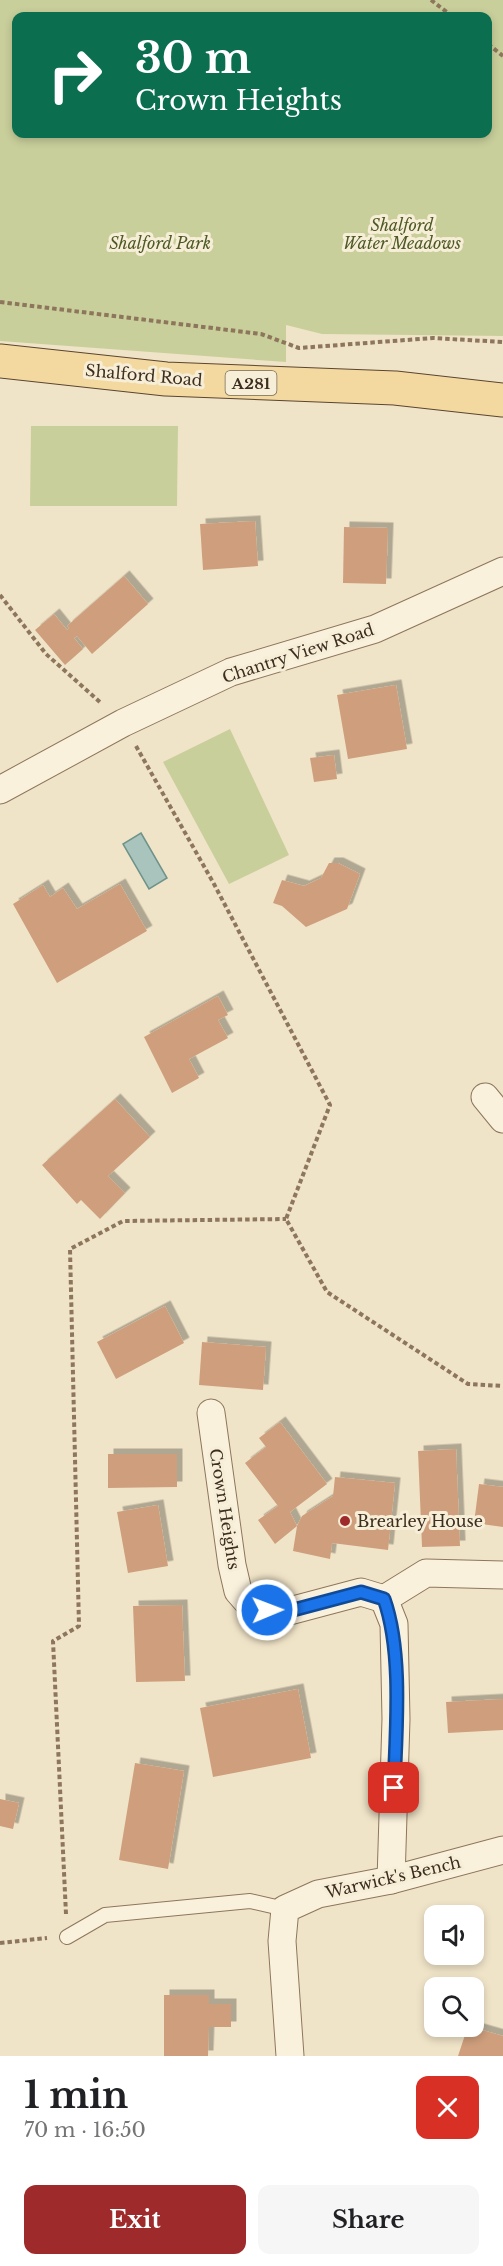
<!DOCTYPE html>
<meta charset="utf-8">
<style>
body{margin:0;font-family:"Libre Baskerville",serif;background:#f6f6f6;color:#202124;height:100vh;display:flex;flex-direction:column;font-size:22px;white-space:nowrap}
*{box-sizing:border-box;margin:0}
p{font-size:20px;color:#757577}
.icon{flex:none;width:33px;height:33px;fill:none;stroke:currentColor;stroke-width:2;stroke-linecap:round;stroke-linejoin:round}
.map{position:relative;height:2056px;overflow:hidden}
.details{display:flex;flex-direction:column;background:#fff;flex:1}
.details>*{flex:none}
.top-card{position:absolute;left:12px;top:12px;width:480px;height:126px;border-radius:12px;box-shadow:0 3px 9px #0003;background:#0b6e4f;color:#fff;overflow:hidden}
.fabs{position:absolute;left:424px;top:1905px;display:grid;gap:12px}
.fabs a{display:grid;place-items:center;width:60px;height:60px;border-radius:12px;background:#fff;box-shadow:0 3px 9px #0003;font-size:30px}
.pin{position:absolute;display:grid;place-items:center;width:51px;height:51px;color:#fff;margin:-26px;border-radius:12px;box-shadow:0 3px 9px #0006}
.me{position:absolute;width:66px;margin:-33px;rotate:89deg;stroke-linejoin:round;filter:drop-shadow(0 0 4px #0008)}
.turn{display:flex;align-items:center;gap:21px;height:126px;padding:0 24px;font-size:27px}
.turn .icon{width:78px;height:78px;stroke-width:2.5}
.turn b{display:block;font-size:42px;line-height:51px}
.round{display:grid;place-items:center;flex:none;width:63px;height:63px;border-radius:12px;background:#f6f6f6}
.overview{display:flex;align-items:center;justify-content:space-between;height:102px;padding:0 24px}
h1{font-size:36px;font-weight:700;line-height:45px}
.button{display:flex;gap:12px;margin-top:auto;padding:12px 24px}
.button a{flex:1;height:69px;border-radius:12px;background:#9e2a2b;color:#fff;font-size:24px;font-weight:700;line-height:69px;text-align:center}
.button a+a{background:#f6f6f6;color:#202124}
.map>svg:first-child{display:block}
.green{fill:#c9cf9b;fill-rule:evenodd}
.water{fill:#a9c4bc;stroke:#6f938a;stroke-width:1.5}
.building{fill:#cf9f7d;filter:url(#shadow)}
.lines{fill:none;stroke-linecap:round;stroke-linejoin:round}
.service-casing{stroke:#8d765c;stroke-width:16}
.minor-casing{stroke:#8d765c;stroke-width:29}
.primary-casing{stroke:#5b4430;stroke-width:35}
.path{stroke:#8d765c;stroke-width:4;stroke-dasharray:4.5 3;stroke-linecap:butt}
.service{stroke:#faf1dc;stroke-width:14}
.minor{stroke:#faf1dc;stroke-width:27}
.primary{stroke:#f3d9a0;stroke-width:33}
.route-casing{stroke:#114b97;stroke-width:15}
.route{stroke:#1a73e8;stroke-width:10}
.poi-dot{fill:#9e2a2b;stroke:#f7eed8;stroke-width:2}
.labels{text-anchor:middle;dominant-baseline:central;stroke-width:6;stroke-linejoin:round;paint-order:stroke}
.shield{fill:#f7eed8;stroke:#756857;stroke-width:1.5}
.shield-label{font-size:15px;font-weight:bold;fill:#3d2e20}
.park-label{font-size:16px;font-style:italic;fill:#4d5a26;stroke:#f7eed8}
.street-label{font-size:16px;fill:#3d2e20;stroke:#f7eed8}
.poi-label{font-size:16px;fill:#3d2e20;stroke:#f7eed8;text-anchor:start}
</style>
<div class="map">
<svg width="503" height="2056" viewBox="0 0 503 2056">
<defs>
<filter id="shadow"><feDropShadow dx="5.5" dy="-5.5" stdDeviation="0" flood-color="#0004"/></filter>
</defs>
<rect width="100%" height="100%" fill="#f0e4c8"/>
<!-- green -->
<g class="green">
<path d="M 0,0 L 503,0 L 503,336 L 322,334 L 286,325 L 286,362 L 0,341 ZM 16,16 L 488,16 L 488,134 L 16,134 Z"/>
<path d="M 31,426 L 178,426 L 177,506 L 30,506 Z"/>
<path d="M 230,729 L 289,855 L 229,884 L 163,762 Z"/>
</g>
<!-- water -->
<path class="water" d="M 141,833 L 167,878 L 149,889 L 123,844 Z"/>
<!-- building -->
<g class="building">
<path d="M 255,521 L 258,566 L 203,570 L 200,524 Z"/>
<path d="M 344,527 L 388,528 L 386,584 L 343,583 Z"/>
<path d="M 124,576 L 148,604 L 92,654 L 77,636 L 74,638 L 83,649 L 65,665 L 35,630 L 54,614 L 67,630 L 69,628 L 67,626 Z"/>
<path d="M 396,685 L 407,749 L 348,759 L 337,695 Z"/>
<path d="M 334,755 L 337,779 L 314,782 L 310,758 Z"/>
<path d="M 329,863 L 338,863 L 360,874 L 347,909 L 306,927 L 282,906 L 273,903 L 282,880 L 304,886 L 321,878 Z"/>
<path d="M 120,884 L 147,931 L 57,983 L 13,904 L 43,885 L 50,897 L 63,888 L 77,909 Z"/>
<path d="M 218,996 L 228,1015 L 218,1020 L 228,1038 L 189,1059 L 199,1078 L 172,1093 L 144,1037 Z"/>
<path d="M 115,1099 L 150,1137 L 108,1176 L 125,1193 L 100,1219 L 81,1200 L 77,1204 L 42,1165 Z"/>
<path d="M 165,1306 L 184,1343 L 116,1379 L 97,1342 Z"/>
<path d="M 202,1342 L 266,1347 L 263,1390 L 199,1385 Z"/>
<path d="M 280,1422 L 327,1484 L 290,1512 L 297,1526 L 275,1544 L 258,1520 L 278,1506 L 245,1463 L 266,1447 L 259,1438 Z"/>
<path d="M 456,1449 L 460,1546 L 422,1547 L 418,1451 Z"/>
<path d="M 108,1454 L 177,1454 L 177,1487 L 108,1488 Z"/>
<path d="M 335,1477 L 395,1483 L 388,1550 L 332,1543 L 330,1559 L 293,1551 L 297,1526 L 302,1516 L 333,1496 Z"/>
<path d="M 479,1484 L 503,1487 L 503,1527 L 474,1523 Z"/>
<path d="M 158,1505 L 168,1566 L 128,1573 L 117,1512 Z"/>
<path d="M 182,1605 L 185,1681 L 136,1682 L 133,1606 Z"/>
<path d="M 298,1689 L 311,1758 L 213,1777 L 200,1708 Z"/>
<path d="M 503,1699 L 503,1730 L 448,1733 L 446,1702 Z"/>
<path d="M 135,1763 L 184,1771 L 168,1869 L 119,1860 Z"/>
<path d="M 0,1799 L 19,1803 L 13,1829 L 0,1826 Z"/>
<path d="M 164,1995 L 209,1995 L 209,2004 L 231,2004 L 231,2027 L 209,2027 L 208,2056 L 164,2056 Z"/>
<path d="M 468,2026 L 503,2036 L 503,2056 L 458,2056 Z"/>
</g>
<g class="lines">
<!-- service casing -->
<g class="service-casing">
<path id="service" d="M 67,1937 L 105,1915 L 250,1901 L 285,1909"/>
</g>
<!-- minor casing -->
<g class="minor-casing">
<g id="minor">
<path d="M 0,790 L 123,723 L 231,672 L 375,629 L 503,571"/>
<path d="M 485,1097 L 503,1119"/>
<path d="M 211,1413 L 232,1565 L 238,1591 L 252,1607 L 282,1613 L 361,1592 L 384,1599 L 394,1624 L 396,1719 L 391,1880"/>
<path d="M 384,1599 L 426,1573 L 503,1575"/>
<path d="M 290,2056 L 282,1941 L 285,1909 L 318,1894 L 391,1880 L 503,1850"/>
</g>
</g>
<!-- primary casing -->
<g class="primary-casing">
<path id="primary" d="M 0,361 L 166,379 L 395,388 L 503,400"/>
</g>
<!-- path -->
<g class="path">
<path d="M 431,0 L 452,16"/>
<path d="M 488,44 L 503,56"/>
<path d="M 0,302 L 261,334 L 299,348 L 433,338 L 503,342"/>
<path d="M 0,595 L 46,654 L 102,704"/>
<path d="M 136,746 L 214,884 L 330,1105 L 286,1219 L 327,1292 L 468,1384 L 503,1386"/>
<path d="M 66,1914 L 53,1641 L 79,1626 L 70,1249 L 123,1221 L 286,1219"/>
<path d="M 0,1943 L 47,1938"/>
</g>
<!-- service -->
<use href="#service" class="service"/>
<!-- minor -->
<use href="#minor" class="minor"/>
<!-- primary -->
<use href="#primary" class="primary"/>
</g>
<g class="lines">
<!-- route casing -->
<g class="route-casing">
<path id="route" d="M 267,1610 L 282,1613 L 361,1592 L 384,1599 C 403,1652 396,1731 394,1788"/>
</g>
<!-- route -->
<use href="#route" class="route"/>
</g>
<!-- markers -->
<circle class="poi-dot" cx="345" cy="1521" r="6"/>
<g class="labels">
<!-- shield labels -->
<rect class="shield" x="225.5" y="371" width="51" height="24" rx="4.5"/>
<g class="shield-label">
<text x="251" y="383">A281</text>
</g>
<!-- park labels -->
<g class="park-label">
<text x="402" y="225">Shalford<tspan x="402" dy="18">Water Meadows</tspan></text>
<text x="160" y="243">Shalford Park</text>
</g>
<!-- street labels -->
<g class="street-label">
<text transform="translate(144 375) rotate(5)">Shalford Road</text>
<text transform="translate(298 653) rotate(-18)">Chantry View Road</text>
<text transform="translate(225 1509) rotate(81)">Crown Heights</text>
<text transform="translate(393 1877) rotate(-13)">Warwick's Bench</text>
</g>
<!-- poi labels -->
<g class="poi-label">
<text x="357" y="1521">Brearley House</text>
</g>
</g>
</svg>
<div class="fabs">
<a><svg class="icon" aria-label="sound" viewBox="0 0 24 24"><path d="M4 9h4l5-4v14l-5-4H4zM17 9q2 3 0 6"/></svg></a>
<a><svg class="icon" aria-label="search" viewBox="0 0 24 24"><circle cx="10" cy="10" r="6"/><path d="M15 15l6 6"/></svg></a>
</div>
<div class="pin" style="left:394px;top:1788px;background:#d93025"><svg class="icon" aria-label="arrive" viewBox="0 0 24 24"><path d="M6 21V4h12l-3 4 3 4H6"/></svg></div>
<svg class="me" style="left:267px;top:1610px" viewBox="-20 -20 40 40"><circle r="17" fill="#1a73e8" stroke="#fff" stroke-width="3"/><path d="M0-11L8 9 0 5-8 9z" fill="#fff"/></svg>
<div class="top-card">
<div class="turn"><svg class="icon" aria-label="right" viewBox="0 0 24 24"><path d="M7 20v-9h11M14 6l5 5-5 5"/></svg><div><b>30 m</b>Crown Heights</div></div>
</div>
</div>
<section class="details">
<div class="overview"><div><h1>1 min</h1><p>70 m · 16:50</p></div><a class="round" style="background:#d93025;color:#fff"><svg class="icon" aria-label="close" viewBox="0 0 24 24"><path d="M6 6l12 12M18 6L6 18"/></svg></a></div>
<div class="button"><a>Exit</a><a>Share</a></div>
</section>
